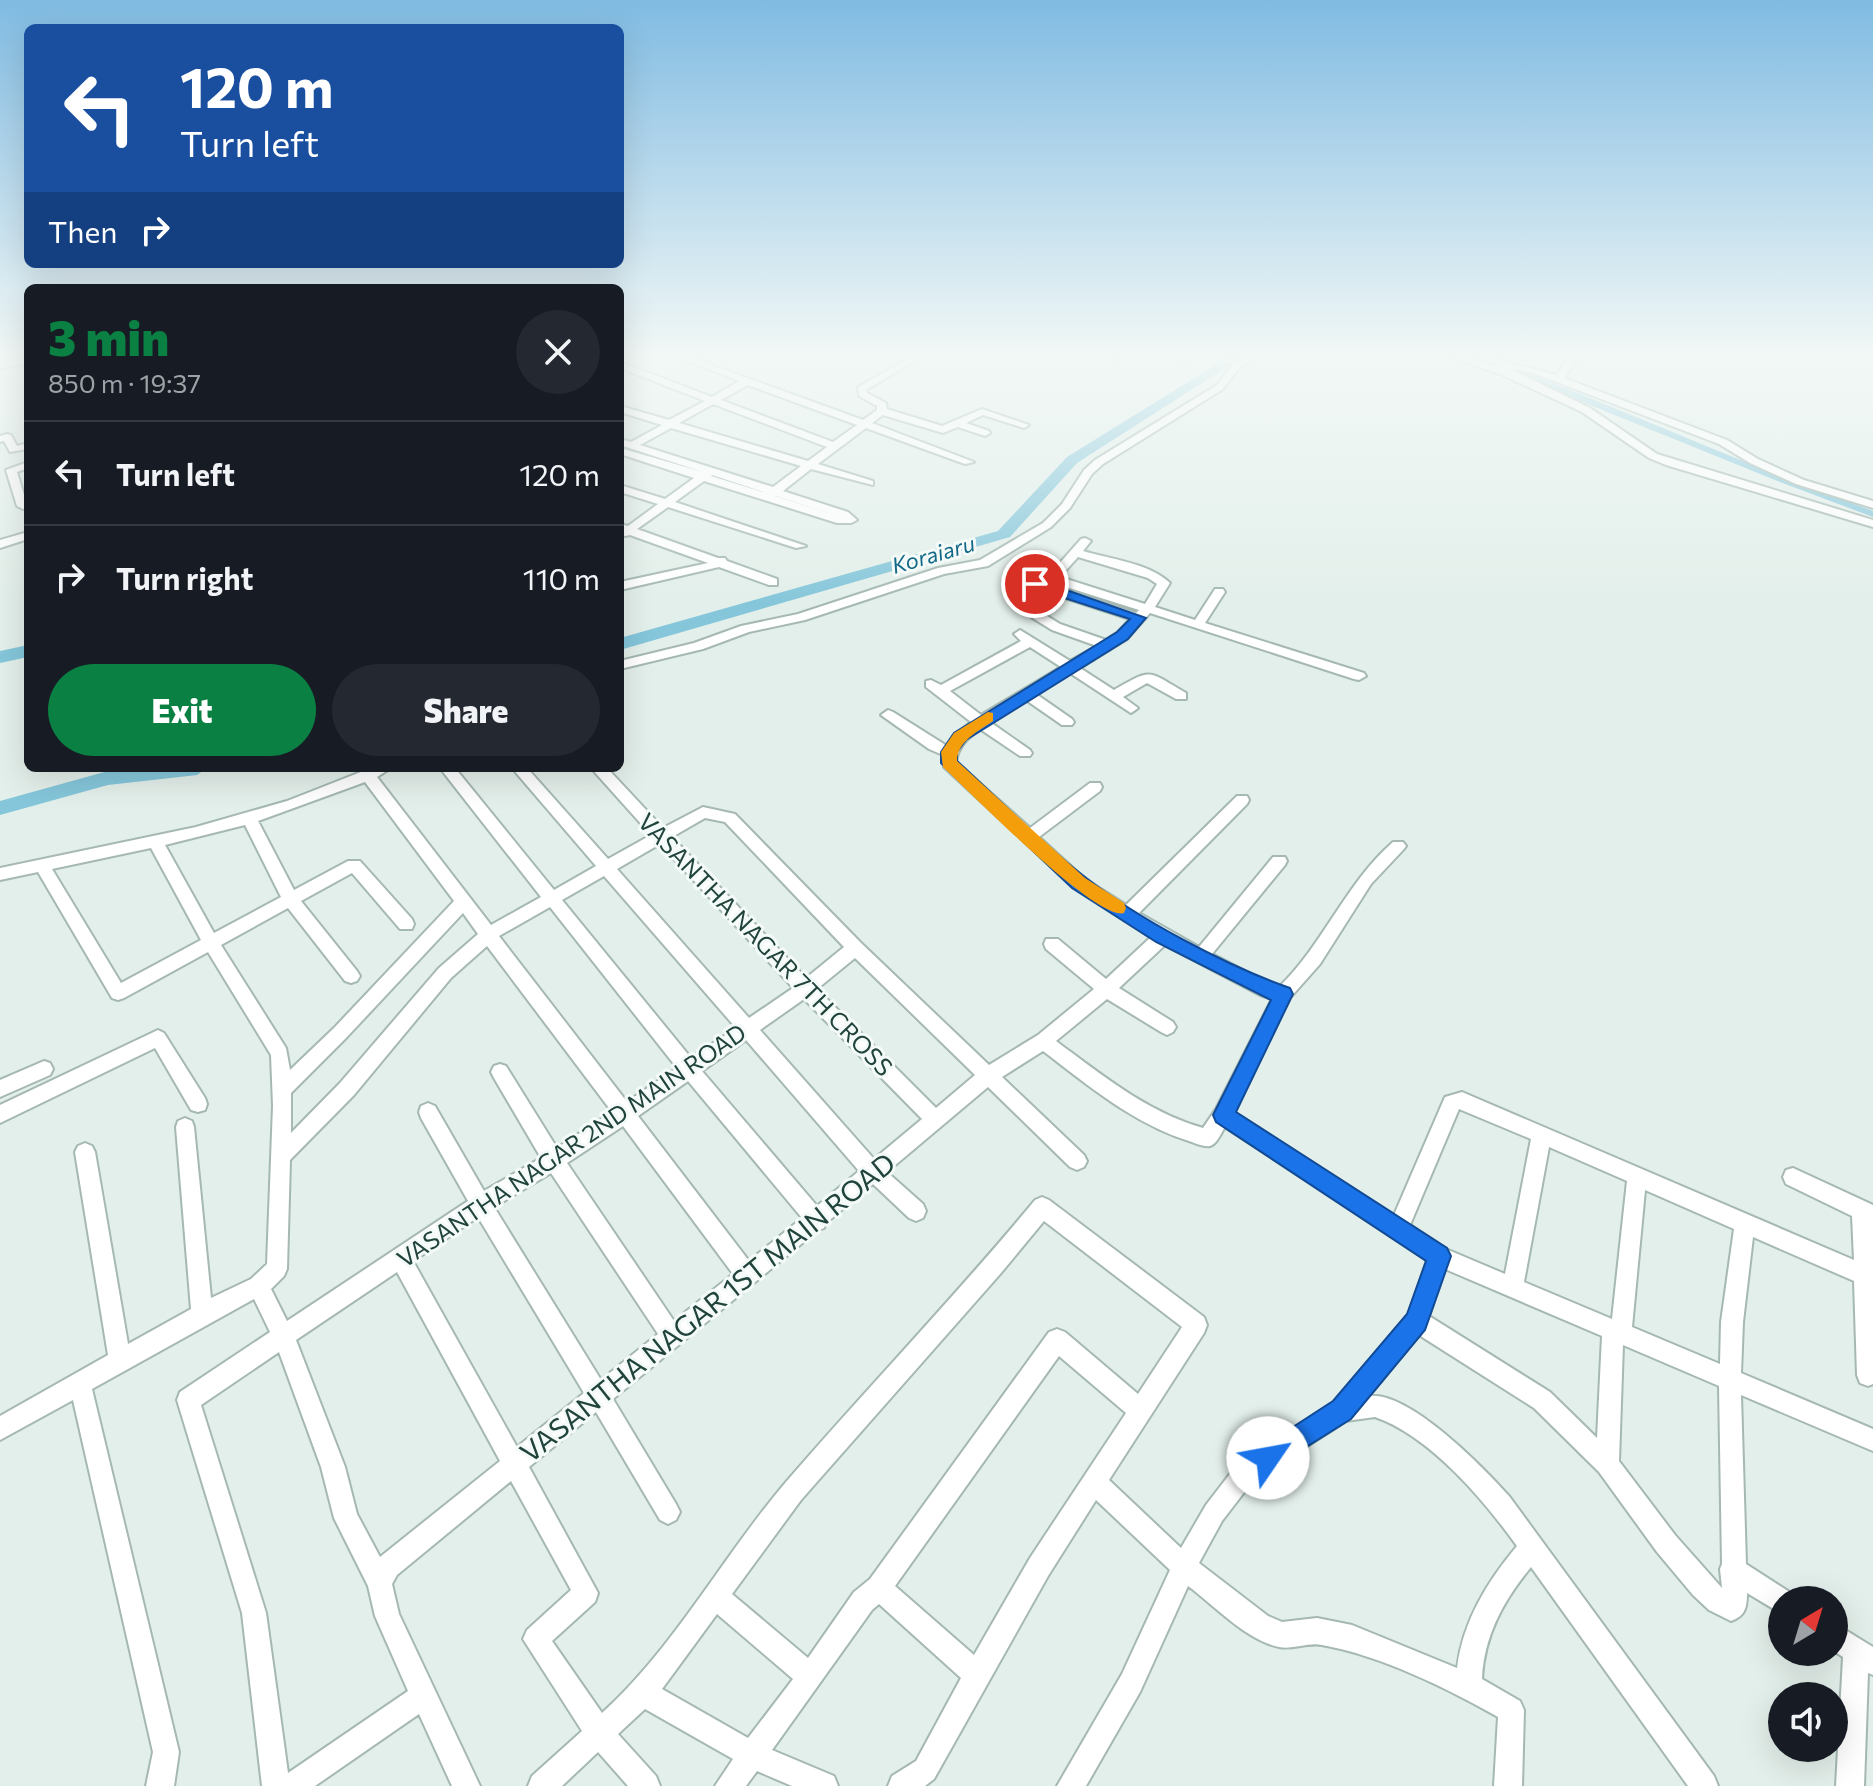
<!DOCTYPE html>
<meta charset="utf-8">
<style>
body{margin:0;font-family:Commissioner,sans-serif;background:#242831;color:#f1f3f6;height:100vh;display:flex;flex-direction:column;font-size:30px;white-space:nowrap}
*{box-sizing:border-box;margin:0}
p{font-size:26px;color:#9ea1a6}
.icon{flex:none;width:44px;height:44px;fill:none;stroke:currentColor;stroke-width:2;stroke-linecap:round;stroke-linejoin:round}
.map{position:relative;flex:1;overflow:hidden}
.panel{position:absolute;left:24px;top:284px;width:600px;height:488px;display:flex;flex-direction:column;background:#171b24;border-radius:12px;box-shadow:0 8px 32px #0002}
.panel>*{flex:none}
.banner{position:absolute;left:24px;top:24px;width:600px;height:244px;border-radius:12px;box-shadow:0 8px 32px #0002;background:#1a4fa0;color:#fff;overflow:hidden}
.needle{width:52px;rotate:38deg}
.tools{position:absolute;left:1768px;top:1586px;display:grid;gap:16px}
.tools a{display:grid;place-items:center;width:80px;height:80px;border-radius:50%;background:#171b24;box-shadow:0 8px 32px #0002;font-size:40px}
.pin{position:absolute;display:grid;place-items:center;width:68px;height:68px;color:#fff;margin:-34px;border:4px solid #fff;border-radius:50%;box-shadow:0 2px 8px #0007}
.me{position:absolute;width:88px;margin:-44px;rotate:57deg;stroke-linejoin:round;filter:drop-shadow(0 0 6px #0008)}
.turn{display:flex;align-items:center;gap:28px;height:168px;padding:0 24px;font-size:36px}
.turn .icon{width:104px;height:104px;stroke-width:2.5}
.turn b{display:block;font-size:56px;line-height:68px}
.then{display:flex;align-items:center;height:76px;padding:0 24px;background:#0003;gap:16px;font-size:30px}
.round{display:grid;place-items:center;flex:none;width:84px;height:84px;border-radius:42px;background:#242831}
.summary{display:flex;align-items:center;justify-content:space-between;height:136px;padding:0 24px}
h1{font-size:48px;font-weight:800;line-height:60px;color:#0b8043}
.action{display:flex;gap:16px;margin-top:auto;padding:16px 24px}
.action a{flex:1;height:92px;border-radius:48px;background:#0b8043;color:#fff;font-size:32px;font-weight:800;line-height:92px;text-align:center}
.action a+a{background:#242831;color:#f1f3f6}
ul{padding:0;list-style:none}
li{display:flex;align-items:center;gap:24px;height:104px;padding:0 24px;border-top:2px solid #363941}
li div{flex:1}
li b{display:block;font-size:30px}
li em{font-style:normal}
.map>svg:first-child{display:block}
.lines{fill:none;stroke-linecap:round;stroke-linejoin:round}
.canal{fill:#85c6da;fill-rule:evenodd}
.river{fill:#85c6da;fill-rule:evenodd}
.minor-casing{stroke:#a5b8b2;stroke-width:4}
.minor{fill:#fff;fill-rule:evenodd}
.route{fill:#1a73e8;stroke:#114b97;stroke-width:2}
.slow{fill:#f59e0b}
.labels{text-anchor:middle;dominant-baseline:central;stroke-width:6;stroke-linejoin:round;paint-order:stroke}
.far-water-label{font-size:22px;font-style:italic;fill:#126987;stroke:#f4faf8}
.street-label{font-size:24px;fill:#20433c;stroke:#f4faf8}
.near-street-label{font-size:28px;fill:#20433c;stroke:#f4faf8}
</style>
<div class="map">
<svg width="1873" height="1786" viewBox="0 0 1873 1786">
<rect width="100%" height="100%" fill="#e3efea"/>
<g class="lines">
<!-- canal -->
<path class="canal" d="M 1511,369 L 1517,369 C 1636,415 1753,468 1873,511 L 1873,517 L 1780,482 L 1511,373 Z"/>
<!-- river -->
<g class="river">
<path d="M 1233,354 L 1247,354 L 1077,463 L 1010,537 L 620,650 L 620,638 L 998,531 L 1067,457 Z"/>
<path d="M 1479,354 L 1492,354 L 1505,367 L 1493,370 Z"/>
<path d="M 28,645 L 28,657 L 0,663 L 0,651 Z"/>
<path d="M 134,768 L 207,768 L 197,775 L 108,785 L 0,815 L 0,801 L 108,771 Z"/>
</g>
<!-- minor casing -->
<g class="minor-casing">
<g id="minor">
<path d="M 630,354 L 642,354 L 623,363 L 712,397 L 739,381 L 669,354 L 681,354 L 863,420 L 877,410 L 877,406 L 859,396 L 858,387 L 917,354 L 927,354 L 866,390 L 867,393 L 886,403 L 887,409 L 942,426 L 982,409 L 1029,425 L 1024,428 L 983,415 L 966,423 L 989,431 L 990,433 L 985,436 L 958,427 L 943,433 L 883,415 L 872,423 L 974,462 L 965,464 L 866,428 L 818,464 L 873,481 L 873,485 L 811,469 L 783,491 L 848,512 L 857,520 L 851,523 L 837,523 L 704,481 L 675,502 L 806,546 L 796,548 L 668,507 L 637,529 L 718,558 L 725,558 L 727,561 L 777,579 L 777,585 L 769,585 L 719,567 L 620,590 L 620,582 L 708,563 L 630,535 L 625,536 L 620,534 L 620,524 L 628,526 L 658,504 L 620,492 L 620,485 L 665,499 L 694,478 L 620,454 L 620,448 L 703,472 L 620,445 L 620,439 L 631,442 L 662,425 L 620,412 L 620,406 L 669,420 L 705,401 L 620,368 L 620,358 ZM 748,385 L 857,425 L 833,442 L 721,400 ZM 713,404 L 827,447 L 808,461 L 679,423 ZM 671,428 L 801,466 L 773,487 L 640,445 ZM 712,475 L 766,493 L 711,476 ZM 775,496 L 776,496 L 841,517 Z"/>
<path d="M 1103,354 L 1131,354 L 1120,360 Z"/>
<path d="M 1167,354 L 1180,354 L 1193,359 L 1188,362 Z"/>
<path d="M 1251,354 L 1262,354 L 1239,368 L 1223,389 L 1103,464 L 1092,474 L 1070,508 L 1051,527 L 988,566 L 944,574 L 805,620 L 749,632 L 703,649 L 620,669 L 620,661 L 694,643 L 741,626 L 798,614 L 938,568 L 980,560 L 1043,523 L 1062,504 L 1084,470 L 1095,460 L 1217,385 L 1233,364 Z"/>
<path d="M 1440,354 L 1454,354 L 1498,367 L 1500,366 L 1493,364 L 1481,354 L 1491,354 L 1499,360 L 1556,375 L 1568,359 L 1568,354 L 1576,354 L 1578,359 L 1564,378 L 1727,440 L 1758,459 L 1804,480 L 1873,501 L 1873,508 L 1796,484 L 1750,463 L 1719,444 L 1533,373 L 1506,367 L 1590,408 L 1657,454 L 1873,520 L 1873,527 L 1666,465 L 1649,458 L 1582,412 L 1500,374 Z"/>
<path d="M 28,356 L 28,362 L 0,369 L 0,363 Z"/>
<path d="M 7,434 L 11,435 L 17,446 L 28,443 L 28,449 L 10,452 L 4,441 L 0,442 L 0,436 Z"/>
<path d="M 28,462 L 28,468 L 17,472 L 28,508 L 23,509 L 17,506 L 6,470 Z"/>
<path d="M 28,532 L 28,539 L 0,548 L 0,540 Z"/>
<path d="M 1085,538 L 1091,541 L 1083,551 C 1110,559 1149,563 1170,583 L 1155,607 L 1195,620 L 1215,589 L 1223,589 L 1225,592 L 1205,623 L 1364,673 L 1366,676 L 1359,680 L 1354,679 L 1150,613 L 1127,639 L 1080,668 L 1114,690 C 1154,667 1147,671 1186,693 L 1186,699 L 1176,699 L 1147,683 L 1123,697 L 1138,708 L 1131,713 L 1070,673 L 1036,694 L 1072,719 L 1074,722 L 1072,725 L 1062,725 L 1026,700 L 990,722 L 1030,750 L 1032,753 L 1030,756 L 1020,756 L 980,729 C 968,738 958,746 956,762 L 1030,828 L 1090,783 L 1100,783 L 1102,787 L 1100,791 L 1039,837 L 1085,879 L 1126,905 L 1237,796 L 1247,796 L 1249,800 L 1247,804 L 1139,913 L 1199,947 L 1273,857 L 1285,857 L 1287,861 L 1285,865 L 1212,954 L 1270,984 L 1280,986 C 1324,943 1346,883 1393,842 L 1403,842 L 1406,846 L 1403,850 L 1371,884 L 1320,964 L 1289,999 L 1234,1112 L 1394,1215 L 1445,1097 L 1462,1092 L 1854,1260 L 1852,1216 L 1786,1184 L 1783,1177 L 1786,1170 L 1793,1168 L 1873,1205 L 1873,1384 L 1868,1386 L 1860,1383 L 1857,1375 L 1854,1281 L 1753,1237 L 1743,1322 L 1741,1373 L 1873,1429 L 1873,1451 L 1741,1395 L 1746,1564 L 1791,1593 L 1794,1600 L 1782,1600 L 1782,1614 L 1747,1593 C 1747,1608 1745,1616 1731,1621 L 1709,1610 L 1693,1595 L 1657,1552 L 1599,1472 L 1534,1408 L 1419,1335 L 1369,1396 C 1409,1391 1483,1467 1509,1496 L 1714,1776 L 1718,1786 L 1688,1786 L 1531,1567 C 1504,1600 1484,1635 1482,1679 L 1520,1701 L 1524,1710 L 1522,1786 L 1494,1786 L 1498,1717 C 1447,1688 1379,1655 1322,1645 C 1308,1642 1293,1650 1279,1647 C 1246,1640 1215,1606 1188,1586 L 1140,1692 L 1086,1786 L 1057,1786 L 1122,1674 L 1170,1570 L 1096,1500 L 1048,1576 L 934,1779 L 925,1786 L 888,1786 L 892,1776 L 916,1761 L 961,1678 L 879,1604 L 872,1610 L 772,1750 L 834,1776 L 838,1786 L 792,1786 L 757,1771 L 746,1786 L 715,1786 L 733,1759 L 645,1709 L 618,1734 L 656,1776 L 660,1786 L 628,1786 L 598,1752 L 562,1786 L 528,1786 L 532,1776 L 582,1731 L 523,1639 L 527,1630 L 571,1590 L 511,1481 L 397,1575 L 392,1584 L 399,1614 L 480,1786 L 452,1786 L 419,1714 L 315,1786 L 262,1786 L 242,1613 L 177,1400 L 180,1392 L 270,1332 L 254,1299 L 92,1389 L 179,1752 L 174,1786 L 146,1786 L 153,1752 L 73,1400 L 0,1440 L 0,1416 L 108,1355 L 75,1152 L 78,1146 L 85,1143 L 92,1146 L 95,1152 L 128,1344 L 191,1309 L 176,1127 L 178,1121 L 185,1118 L 192,1121 L 194,1127 L 211,1298 L 251,1279 L 267,1264 L 273,1106 L 271,1055 L 208,952 L 124,998 L 118,1000 L 112,998 L 38,872 L 0,880 L 0,868 L 196,827 L 287,801 L 371,768 L 391,768 L 377,777 L 491,925 L 541,897 L 440,768 L 455,768 L 554,890 L 596,866 L 512,768 L 527,768 L 608,859 L 651,835 L 591,768 L 607,768 L 663,828 L 703,807 L 735,814 L 861,943 L 989,1065 L 1038,1035 L 1094,989 L 1046,949 L 1044,944 L 1046,939 L 1058,939 L 1106,979 L 1151,937 L 1073,887 L 944,767 L 943,755 L 929,749 L 881,715 L 888,710 L 893,712 L 947,746 L 954,736 L 971,722 L 926,687 L 926,681 L 931,680 L 941,685 L 1021,641 L 1014,634 L 1020,630 L 1070,661 L 1097,646 L 1052,630 L 1031,617 L 1031,611 L 1039,611 L 1060,624 L 1106,640 L 1117,633 L 1130,619 L 1031,587 L 1025,579 L 1035,571 L 1050,574 L 1081,539 ZM 1078,557 L 1148,578 L 1157,584 L 1145,604 L 1060,577 ZM 1038,579 L 1041,579 L 1139,610 L 1136,613 L 1039,581 ZM 1030,647 L 1061,667 L 981,715 L 950,691 ZM 365,782 L 454,901 L 334,1028 L 290,1070 L 286,1048 L 221,945 L 288,908 L 345,981 L 351,983 L 357,981 L 360,976 L 357,971 L 301,901 L 352,873 L 400,929 L 412,929 L 414,924 L 412,919 L 360,861 L 348,861 L 294,890 L 258,821 ZM 705,818 L 725,822 L 844,947 L 806,978 L 672,837 ZM 245,825 L 281,897 L 214,933 L 165,845 ZM 660,844 L 793,988 L 749,1018 L 617,869 ZM 151,848 L 201,940 L 121,983 L 52,869 ZM 604,876 L 736,1028 L 691,1058 L 562,900 ZM 550,907 L 677,1068 L 627,1102 L 499,936 ZM 463,913 L 478,934 L 439,968 L 340,1083 L 291,1133 L 291,1093 L 346,1038 ZM 1165,945 L 1260,995 L 1272,999 L 1216,1109 L 1203,1128 C 1147,1112 1102,1075 1056,1041 L 1107,999 L 1161,1032 L 1167,1035 L 1173,1032 L 1176,1027 L 1173,1022 L 1119,988 ZM 487,946 L 612,1112 L 557,1148 L 506,1066 L 500,1064 L 494,1066 L 491,1072 L 494,1078 L 541,1158 L 484,1191 L 435,1106 L 428,1103 L 421,1106 L 419,1112 L 421,1118 L 468,1201 L 287,1321 L 271,1289 L 284,1276 L 287,1269 L 290,1160 L 354,1095 L 451,978 ZM 855,958 L 975,1075 L 936,1108 L 817,989 ZM 804,999 L 922,1119 L 874,1159 L 760,1030 ZM 746,1040 L 859,1171 L 817,1206 L 702,1071 ZM 1043,1051 C 1089,1086 1135,1125 1192,1142 C 1197,1144 1204,1147 1210,1146 C 1217,1144 1221,1133 1225,1127 L 1427,1260 L 1409,1315 L 1334,1402 L 1236,1466 L 1206,1505 L 1181,1548 L 1109,1480 L 1204,1333 L 1207,1325 L 1204,1317 L 1049,1200 L 1042,1197 L 1035,1200 C 955,1297 868,1387 786,1482 C 722,1557 675,1647 602,1713 L 552,1641 L 595,1602 L 598,1593 L 529,1467 L 596,1412 L 660,1520 L 668,1524 L 676,1520 L 680,1512 L 676,1504 L 613,1399 L 817,1231 L 824,1228 L 826,1223 L 873,1184 L 909,1218 L 916,1221 L 923,1218 L 926,1211 L 923,1204 L 887,1172 L 988,1087 L 1070,1167 L 1077,1170 L 1084,1167 L 1087,1161 L 1084,1155 L 1002,1077 ZM 688,1081 L 802,1218 L 749,1261 L 638,1116 ZM 1459,1109 L 1531,1139 L 1505,1274 L 1446,1249 L 1410,1225 ZM 623,1126 L 733,1274 L 674,1321 L 567,1163 ZM 1549,1147 L 1627,1181 L 1612,1319 L 1524,1282 ZM 551,1173 L 658,1334 L 601,1380 L 494,1207 ZM 1645,1190 L 1734,1229 L 1721,1322 L 1720,1364 L 1632,1327 ZM 478,1217 L 584,1393 L 517,1447 L 413,1261 ZM 1044,1221 L 1182,1327 L 1138,1394 L 1065,1332 L 1057,1329 L 1049,1332 L 870,1579 L 854,1592 L 808,1658 L 732,1594 L 801,1500 L 1001,1273 ZM 1445,1269 L 1602,1336 L 1597,1438 L 1550,1392 L 1429,1316 ZM 397,1272 L 500,1461 L 380,1557 L 357,1514 L 345,1467 L 296,1340 ZM 1623,1345 L 1719,1386 L 1722,1564 L 1720,1569 L 1722,1588 L 1675,1535 L 1619,1461 ZM 279,1352 L 321,1467 L 334,1518 L 368,1586 L 375,1616 L 408,1691 L 288,1773 L 266,1613 L 201,1405 ZM 1059,1356 L 1126,1413 L 1030,1558 L 974,1655 L 895,1586 ZM 1375,1417 C 1430,1436 1484,1500 1517,1546 C 1487,1582 1463,1621 1457,1668 L 1352,1625 L 1317,1618 L 1282,1622 L 1268,1616 L 1199,1563 L 1222,1521 L 1252,1482 L 1346,1421 ZM 717,1614 L 793,1679 L 748,1738 L 662,1689 Z"/>
<path d="M 158,1030 L 164,1033 L 205,1098 L 207,1104 L 205,1110 L 198,1112 L 191,1110 L 155,1048 L 0,1123 L 0,1105 Z"/>
<path d="M 44,1061 L 50,1063 L 53,1069 L 50,1075 L 0,1097 L 0,1080 Z"/>
<path d="M 1834,1623 L 1873,1647 L 1873,1675 L 1868,1673 L 1864,1786 L 1836,1786 L 1843,1657 L 1834,1651 Z"/>
</g>
</g>
<!-- minor -->
<use href="#minor" class="minor"/>
</g>
<!-- sky -->
<linearGradient id="sky" x2="0" y2="1"><stop stop-color="#80bbe2"/><stop offset="0.59" stop-color="#f2f8f6"/><stop offset="1" stop-color="#f2f8f6" stop-opacity="0"/></linearGradient>
<rect width="1873" height="604" fill="url(#sky)"/>
<!-- route -->
<path class="route" d="M 1035,579 L 1146,618 L 1128,639 L 966,740 L 957,752 L 957,761 C 999,799 1040,843 1085,877 C 1138,919 1227,966 1290,988 L 1293,994 L 1236,1112 L 1447,1248 L 1451,1256 L 1425,1330 L 1351,1419 L 1268,1471 L 1259,1467 L 1255,1458 L 1259,1449 L 1333,1401 L 1407,1314 L 1426,1261 L 1216,1122 L 1213,1115 L 1271,1000 L 1156,942 L 1072,888 L 941,763 L 941,752 L 954,733 L 1117,632 L 1130,619 L 1030,587 L 1028,584 Z"/>
<!-- slow -->
<path class="slow" d="M 988,712 L 993,713 L 993,721 C 979,731 957,741 957,761 L 1085,878 L 1124,903 L 1126,908 L 1124,913 C 1097,922 969,791 943,767 L 941,752 L 954,733 Z"/>
<g class="labels">
<!-- far-water labels -->
<g class="far-water-label">
<text transform="translate(933 554) rotate(-16)">Koraiaru</text>
</g>
<!-- street labels -->
<g class="street-label">
<text transform="translate(766 944) rotate(46)">VASANTHA NAGAR 7TH CROSS</text>
<text transform="translate(571 1145) rotate(-34)">VASANTHA NAGAR 2ND MAIN ROAD</text>
</g>
<!-- near-street labels -->
<g class="near-street-label">
<text transform="translate(707 1307) rotate(-39)">VASANTHA NAGAR 1ST MAIN ROAD</text>
</g>
</g>
</svg>
<div class="tools">
<a><svg class="needle" viewBox="-14 -14 28 28"><path d="M0-13l5 13h-10z" fill="#e53935"/><path d="M0 13l5-13h-10z" fill="#9ea1a6"/></svg></a>
<a><svg class="icon" aria-label="sound" viewBox="0 0 24 24"><path d="M4 9h4l5-4v14l-5-4H4zM17 9q2 3 0 6"/></svg></a>
</div>
<div class="pin" style="left:1035px;top:584px;background:#d93025"><svg class="icon" aria-label="arrive" viewBox="0 0 24 24"><path d="M6 21V4h12l-3 4 3 4H6"/></svg></div>
<svg class="me" style="left:1268px;top:1458px" viewBox="-20 -20 40 40"><circle r="19" fill="#fff"/><path d="M0-13L10 11 0 6-10 11z" fill="#1a73e8"/></svg>
<div class="banner">
<div class="turn"><svg class="icon" aria-label="left" viewBox="0 0 24 24"><path d="M17 20v-9H6M10 6l-5 5 5 5"/></svg><div><b>120 m</b>Turn left</div></div>
<div class="then">Then<svg class="icon" aria-label="right" viewBox="0 0 24 24"><path d="M7 20v-9h11M14 6l5 5-5 5"/></svg></div>
</div>
<section class="panel">
<div class="summary"><div><h1>3 min</h1><p>850 m · 19:37</p></div><a class="round"><svg class="icon" aria-label="close" viewBox="0 0 24 24"><path d="M6 6l12 12M18 6L6 18"/></svg></a></div>
<ul>
<li><svg class="icon" aria-label="left" viewBox="0 0 24 24"><path d="M17 20v-9H6M10 6l-5 5 5 5"/></svg><div><b>Turn left</b></div><em>120 m</em></li>
<li><svg class="icon" aria-label="right" viewBox="0 0 24 24"><path d="M7 20v-9h11M14 6l5 5-5 5"/></svg><div><b>Turn right</b></div><em>110 m</em></li>
</ul>
<div class="action"><a>Exit</a><a>Share</a></div>
</section>
</div>
